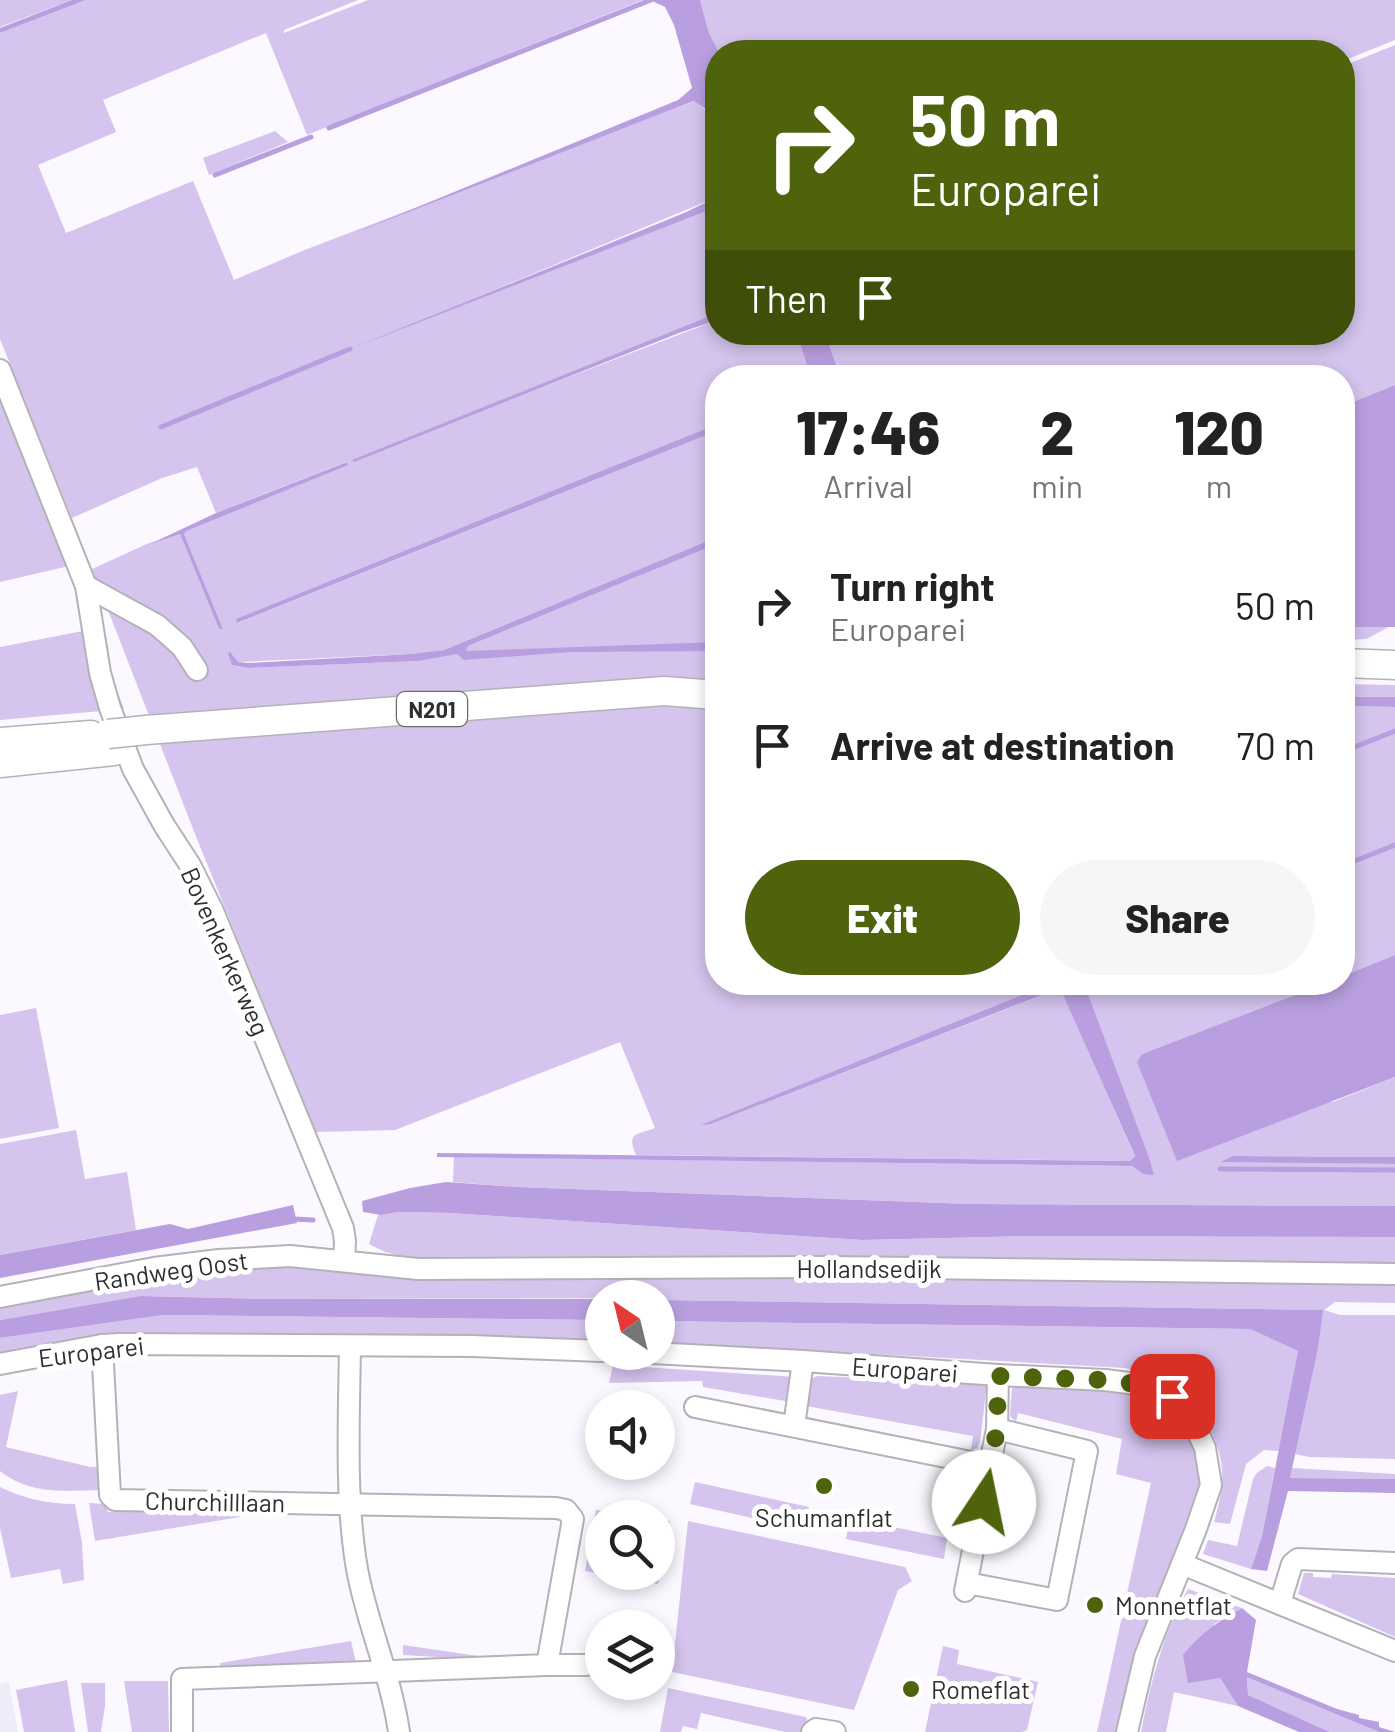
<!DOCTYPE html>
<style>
body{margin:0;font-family:Barlow,sans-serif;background:#f6f6f6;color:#222;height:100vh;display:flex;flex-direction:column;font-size:38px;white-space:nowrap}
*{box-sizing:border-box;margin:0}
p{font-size:32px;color:#767676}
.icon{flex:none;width:55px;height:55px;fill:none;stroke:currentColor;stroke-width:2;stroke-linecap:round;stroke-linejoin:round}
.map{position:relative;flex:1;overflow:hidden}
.side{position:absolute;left:705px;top:365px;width:650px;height:630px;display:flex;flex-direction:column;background:#fff;border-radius:40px;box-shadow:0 5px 15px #0003}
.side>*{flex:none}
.top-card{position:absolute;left:705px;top:40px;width:650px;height:305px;border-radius:40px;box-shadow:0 5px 15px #0003;background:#4f630c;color:#fff;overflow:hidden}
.needle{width:65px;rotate:325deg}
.buttons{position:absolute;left:585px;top:1280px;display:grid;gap:20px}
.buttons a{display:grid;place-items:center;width:90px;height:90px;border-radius:50%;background:#fff;box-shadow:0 5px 15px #0003;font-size:50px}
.pin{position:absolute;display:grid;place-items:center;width:85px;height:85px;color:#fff;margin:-42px;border-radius:20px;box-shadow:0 5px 15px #0006}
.me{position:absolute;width:110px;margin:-55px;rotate:11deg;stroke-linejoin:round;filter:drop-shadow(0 0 8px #0008)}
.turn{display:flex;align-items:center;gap:35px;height:210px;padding:0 40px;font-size:45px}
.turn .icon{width:130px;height:130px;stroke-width:2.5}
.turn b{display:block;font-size:70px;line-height:85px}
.then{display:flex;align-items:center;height:95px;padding:0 40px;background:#0003;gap:20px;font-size:38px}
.eta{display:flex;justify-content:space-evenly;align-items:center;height:170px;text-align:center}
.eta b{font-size:60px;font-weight:800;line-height:70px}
.primary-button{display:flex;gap:20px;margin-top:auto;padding:20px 40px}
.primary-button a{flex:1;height:115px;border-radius:60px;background:#4f630c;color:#fff;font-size:40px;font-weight:800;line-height:115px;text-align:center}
.primary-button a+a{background:#f6f6f6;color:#222}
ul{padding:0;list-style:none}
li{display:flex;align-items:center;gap:30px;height:140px;padding:0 40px}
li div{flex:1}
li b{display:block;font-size:38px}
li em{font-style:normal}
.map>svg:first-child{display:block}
.built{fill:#efebf8}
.green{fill:#d4c4ee}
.water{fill:#b99fe0}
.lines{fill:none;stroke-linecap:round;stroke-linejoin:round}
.stream{stroke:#b99fe0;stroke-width:5}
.minor-casing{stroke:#b4b2b7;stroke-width:24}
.highway-casing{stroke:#b4b2b7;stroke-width:31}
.minor{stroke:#fff;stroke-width:20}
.highway{stroke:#fff;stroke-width:28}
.highway-bridge-casing{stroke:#b4b2b7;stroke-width:31;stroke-linecap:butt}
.highway-bridge{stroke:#fff;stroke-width:28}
.route{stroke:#4f630c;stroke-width:18;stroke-dasharray:0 32.4}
.poi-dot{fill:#4f630c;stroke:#fff;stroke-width:4}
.labels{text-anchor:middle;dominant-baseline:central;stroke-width:10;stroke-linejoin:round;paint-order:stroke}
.shield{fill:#fff;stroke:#6d6c6d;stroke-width:2.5}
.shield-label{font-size:22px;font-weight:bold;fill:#2e2d2f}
.street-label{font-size:25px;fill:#2e2d2f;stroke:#fff}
.poi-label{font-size:25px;fill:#2e2d2f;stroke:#fff;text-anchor:start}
</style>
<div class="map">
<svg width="1395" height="1732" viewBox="0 0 1395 1732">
<rect width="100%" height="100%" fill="#fbf9ff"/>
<!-- built -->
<path class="built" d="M 9,1682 L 18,1732 L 0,1732 L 0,1684 Z"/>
<!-- green -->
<g class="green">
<path d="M 0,0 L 72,0 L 0,27 Z"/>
<path d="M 86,0 L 358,0 L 284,30 L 284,33 L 368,0 L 643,0 L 307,135 L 266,33 L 103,100 L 116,132 L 38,165 L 66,233 L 193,181 L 234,280 L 302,251 L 695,101 C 725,122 717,164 717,197 L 427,318 L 717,207 L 717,313 L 353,460 L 717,320 L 718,332 L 797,333 L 810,371 L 807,377 L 718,378 L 717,424 L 237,619 L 238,623 L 717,431 L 717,537 L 444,650 L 411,654 L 238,662 L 232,665 L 248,668 L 418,661 L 468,646 L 717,544 L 718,982 L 1051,983 L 705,1124 L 711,1124 L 1061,988 L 1135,1157 L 1130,1161 L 636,1155 C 626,1132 637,1135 655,1128 L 620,1042 L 395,1130 L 316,1132 L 195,834 L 92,569 L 149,543 L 180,534 L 219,629 L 223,629 L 184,534 L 186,530 L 348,464 L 346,462 L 216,513 L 197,467 L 162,478 L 72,518 L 0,339 L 0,33 Z"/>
<path d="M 700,0 L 1395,0 L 1395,40 L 1343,61 L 1342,52 L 719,52 L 709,33 Z"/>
<path d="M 1395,45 L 1395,385 L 1343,406 L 1342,378 L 848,377 L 837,367 L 825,333 L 1342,332 L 1343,66 Z"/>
<path d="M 275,131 L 288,142 L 209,175 L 203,158 Z"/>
<path d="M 0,386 L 69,566 L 0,582 Z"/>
<path d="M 1390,626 L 1367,639 L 1343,640 L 1342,627 Z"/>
<path d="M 93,629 L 124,709 L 0,720 L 0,647 Z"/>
<path d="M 1343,684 L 1395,685 L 1395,697 L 1343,697 Z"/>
<path d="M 1342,706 L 1395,707 L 1395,955 L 1343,976 Z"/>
<path d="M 1084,983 L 1326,983 L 1142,1054 L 1333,1102 L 1395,1077 L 1395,1157 L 1232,1156 L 1223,1161 L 1395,1164 L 1395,1206 L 970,1204 L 518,1187 L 453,1182 L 454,1157 L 1132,1166 L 1143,1174 L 1153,1174 L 1149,1157 Z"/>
<path d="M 36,1008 L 59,1128 L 0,1139 L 0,1015 Z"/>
<path d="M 76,1130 L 85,1179 L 127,1172 L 136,1230 L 0,1255 L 0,1144 Z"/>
<path d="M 398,1212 L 451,1213 L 862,1240 L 1025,1236 L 1395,1237 L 1395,1263 L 790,1256 L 405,1257 L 385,1252 L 369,1244 L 378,1215 Z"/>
<path d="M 301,1262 L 635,1273 L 1395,1281 L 1395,1303 L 1335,1302 L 1324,1310 L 1340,1315 L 1395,1315 L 1395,1459 L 1309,1457 L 1295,1454 L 1318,1349 L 1322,1310 L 658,1300 L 658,1298 L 266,1299 L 142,1296 L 0,1320 L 0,1306 L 193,1269 Z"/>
<path d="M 163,1315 L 602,1320 L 602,1341 L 0,1357 L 0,1338 Z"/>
<path d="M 658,1321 L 1250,1329 L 1298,1351 L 1280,1451 L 1264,1450 L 1246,1464 L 1230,1524 L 1214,1522 C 1226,1479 1226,1462 1207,1422 C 1202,1411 1194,1396 1185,1389 C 1168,1376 1145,1373 1125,1368 L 658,1342 Z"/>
<path d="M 613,1365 L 796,1377 L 791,1402 L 703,1387 L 702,1381 L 609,1383 Z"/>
<path d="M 817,1376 L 987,1383 L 980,1442 L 977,1448 L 971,1450 L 973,1436 L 806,1406 L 811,1379 Z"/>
<path d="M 1019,1384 C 1106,1390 1203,1377 1200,1496 L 1136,1649 L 1115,1732 L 1097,1732 L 1151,1483 L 1116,1474 L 1122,1439 L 1018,1413 L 1016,1422 L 1010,1416 L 1012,1388 Z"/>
<path d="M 18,1391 L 6,1447 L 90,1467 L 101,1467 L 102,1490 C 66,1491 30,1495 0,1471 L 0,1395 Z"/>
<path d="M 1267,1466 L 1275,1468 L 1262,1536 L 1251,1569 L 1203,1554 L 1208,1540 L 1237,1546 L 1253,1479 L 1257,1473 Z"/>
<path d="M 1292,1468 L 1395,1474 L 1395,1479 L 1290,1478 Z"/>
<path d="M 695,1482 L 809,1507 L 805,1530 L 690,1504 Z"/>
<path d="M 0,1487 C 25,1499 48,1504 75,1504 L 82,1543 L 84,1580 L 63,1584 L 60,1569 L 11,1578 L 0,1528 Z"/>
<path d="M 89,1503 L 105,1504 L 108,1512 L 239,1511 L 240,1517 L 95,1541 Z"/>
<path d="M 596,1510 L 648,1517 L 602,1518 L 602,1572 L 658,1572 L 658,1519 L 670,1521 L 658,1584 L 585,1571 Z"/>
<path d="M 850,1518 L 947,1538 L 944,1559 L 846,1539 Z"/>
<path d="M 688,1521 L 905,1567 L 912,1581 L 898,1590 L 854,1710 L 672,1672 Z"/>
<path d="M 1304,1573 L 1313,1573 L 1313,1577 L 1331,1578 L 1332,1574 L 1395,1578 L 1395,1637 L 1298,1594 Z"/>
<path d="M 1188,1589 L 1242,1608 L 1214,1624 L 1220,1678 L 1238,1706 L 1174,1692 L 1166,1732 L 1141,1732 C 1151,1682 1163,1633 1188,1589 Z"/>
<path d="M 351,1641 L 356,1663 L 221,1669 L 220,1663 Z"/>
<path d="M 403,1645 L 492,1658 L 492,1660 L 403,1655 Z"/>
<path d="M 943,1646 L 959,1650 L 957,1664 L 1038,1682 L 1027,1730 L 1022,1732 L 925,1732 Z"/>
<path d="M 1247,1676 L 1379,1732 L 1330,1732 L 1248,1695 Z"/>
<path d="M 67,1680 L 75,1732 L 24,1732 L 16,1690 Z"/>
<path d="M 124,1681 L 168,1681 L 169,1732 L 132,1732 Z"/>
<path d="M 81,1683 L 105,1683 L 105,1706 L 101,1732 L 88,1732 Z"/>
<path d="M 668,1688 L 806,1717 L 810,1725 L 804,1732 L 785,1732 L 701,1713 L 697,1729 L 683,1726 L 681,1732 L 660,1732 Z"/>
</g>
<!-- water -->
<g class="water">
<path d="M 72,0 L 86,0 L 0,33 L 0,28 Z"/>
<path d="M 650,0 L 700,0 L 709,33 L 719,52 L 717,136 L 707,110 L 694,101 L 352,234 L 678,100 L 692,88 L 674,25 L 665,7 Z"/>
<path d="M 717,197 L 717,207 L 350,349 L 684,213 Z"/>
<path d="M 717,313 L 717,320 L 679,333 L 354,462 L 352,460 Z"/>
<path d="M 797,333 L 825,333 L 837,367 L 848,377 L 807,377 L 809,371 Z"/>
<path d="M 1395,385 L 1395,627 L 1343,627 L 1343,406 Z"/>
<path d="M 717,424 L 717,431 L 237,623 L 236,619 Z"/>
<path d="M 347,462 L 348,465 L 186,531 L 184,534 L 223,629 L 219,629 L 180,534 L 150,544 L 216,513 Z"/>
<path d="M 717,537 L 717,544 L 468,646 L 466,651 L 717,642 L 717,651 L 571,652 L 464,660 L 457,654 L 418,661 L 248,668 L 232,665 L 228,653 L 230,652 L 238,662 L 248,663 L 411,654 L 444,650 Z"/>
<path d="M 1343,697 L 1395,697 L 1395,707 L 1343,706 Z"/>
<path d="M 1395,955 L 1395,1077 L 1177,1161 L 1137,1062 L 1142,1054 L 1326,983 L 1342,982 L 1343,976 Z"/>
<path d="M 1084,983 L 1149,1157 L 1154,1175 L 1143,1174 L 1132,1166 L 437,1157 L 437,1153 L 1130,1161 L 1135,1156 L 1060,988 L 711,1124 L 701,1125 L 1051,983 Z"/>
<path d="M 1232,1156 L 1395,1157 L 1395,1164 L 1221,1162 Z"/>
<path d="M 446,1182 L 518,1187 L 970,1204 L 1395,1206 L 1395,1237 L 1025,1236 L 862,1240 L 451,1213 L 398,1212 L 381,1215 L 363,1212 L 362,1201 L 410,1188 Z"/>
<path d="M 293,1205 L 297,1223 L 0,1278 L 0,1255 L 170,1224 L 188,1229 Z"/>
<path d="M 141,1296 L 266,1299 L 602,1299 L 602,1320 L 163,1315 L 0,1338 L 0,1320 Z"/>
<path d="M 658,1300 L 1323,1310 L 1318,1349 L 1290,1478 L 1395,1479 L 1395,1493 L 1288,1491 L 1267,1571 L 1251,1569 L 1262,1536 L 1298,1351 L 1250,1329 L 658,1321 Z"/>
<path d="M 1242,1608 L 1256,1620 L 1247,1672 L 1337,1709 L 1359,1715 L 1359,1718 L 1379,1722 L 1379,1727 L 1395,1732 L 1379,1732 L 1247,1677 L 1248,1695 L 1330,1732 L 1299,1732 L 1238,1706 L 1220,1678 L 1188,1683 L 1183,1655 C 1200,1634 1218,1621 1242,1608 Z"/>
</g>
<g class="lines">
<!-- stream -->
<g class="stream">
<path d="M 329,128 L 651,0"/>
<path d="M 215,175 L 311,137"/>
<path d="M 161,427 L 350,349"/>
<path d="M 1342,752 L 1395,731"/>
<path d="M 1342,866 L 1395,845"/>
<path d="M 1220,1169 L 1395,1170"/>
<path d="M 294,1219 L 313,1220"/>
</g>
<!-- minor casing -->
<g class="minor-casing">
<g id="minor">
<path d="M 0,370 L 86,586 L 100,673 L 110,708 L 133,769 L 164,825 L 190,865 L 213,911 L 343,1228 L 345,1241 L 344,1261"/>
<path d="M 86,586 L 157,625 L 182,647 L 197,670"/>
<path d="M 0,1297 L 154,1268 L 219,1260 L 290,1256 L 418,1269 L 829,1267 L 1395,1274"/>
<path d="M 102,1345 L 110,1495 L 115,1500 L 556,1508 L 566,1510 L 573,1519 L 547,1665 L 182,1679 L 182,1732"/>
<path d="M 350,1346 C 349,1417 345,1499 357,1569 C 367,1624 391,1676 399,1732"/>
<path d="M 634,1352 L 803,1361 L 998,1375 L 1105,1380 L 1145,1385 L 1171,1396 L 1193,1421 L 1205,1448 L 1211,1485 L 1196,1529 L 1145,1656 L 1127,1732"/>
<path d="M 0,1364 L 102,1345 L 121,1344 L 472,1346 L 602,1351"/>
<path d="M 695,1407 L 991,1466"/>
<path d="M 794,1426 L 803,1361"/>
<path d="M 1182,1564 L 1395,1651"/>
<path d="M 967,1583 L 1057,1600 L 1087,1451 L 997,1429"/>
<path d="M 965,1591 L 997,1429 L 998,1375"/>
<path d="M 1280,1603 L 1292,1564 L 1298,1559 L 1395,1563"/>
<path d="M 547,1665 L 587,1665"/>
<path d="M 812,1732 L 816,1729 L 835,1732"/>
</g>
</g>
<!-- highway casing -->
<g class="highway-casing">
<g id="highway">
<path d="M 1342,663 L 1395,665"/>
<path d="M 146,730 L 664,691 L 717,695"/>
<path d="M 0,742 L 91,735"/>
<path d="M 0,763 L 114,751"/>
</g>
</g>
<!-- minor -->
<use href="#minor" class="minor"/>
<!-- highway -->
<use href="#highway" class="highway"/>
<!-- highway-bridge casing -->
<g class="highway-bridge-casing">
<path id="highway-bridge" d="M 108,734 L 146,730"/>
</g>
<!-- highway-bridge -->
<use href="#highway-bridge" class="highway-bridge"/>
</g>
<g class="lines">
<!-- route -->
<path class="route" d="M 984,1502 L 997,1429 L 998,1376 L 1105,1380 L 1145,1385 L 1172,1396"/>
</g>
<!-- markers -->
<g class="poi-dot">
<circle cx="824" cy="1486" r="10"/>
<circle cx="1095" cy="1605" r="10"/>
<circle cx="911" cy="1689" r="10"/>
</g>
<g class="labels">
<!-- shield labels -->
<rect class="shield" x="397" y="692" width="70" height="34" rx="8"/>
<g class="shield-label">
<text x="432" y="709">N201</text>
</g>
<!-- street labels -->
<g class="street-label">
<text transform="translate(226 951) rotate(66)">Bovenkerkerweg</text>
<text x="869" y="1268">Hollandsedijk</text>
<text transform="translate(171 1270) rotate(-8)">Randweg Oost</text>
<text transform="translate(91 1351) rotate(-7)">Europarei</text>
<text transform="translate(905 1369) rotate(4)">Europarei</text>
<text transform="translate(215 1501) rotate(1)">Churchilllaan</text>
</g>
<!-- poi labels -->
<g class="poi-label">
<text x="824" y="1517" text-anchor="middle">Schumanflat</text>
<text x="1115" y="1605">Monnetflat</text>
<text x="931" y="1689">Romeflat</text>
</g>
</g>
</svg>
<div class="buttons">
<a><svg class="needle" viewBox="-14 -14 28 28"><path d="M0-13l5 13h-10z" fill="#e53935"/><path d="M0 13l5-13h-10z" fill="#767676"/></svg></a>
<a><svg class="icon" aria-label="sound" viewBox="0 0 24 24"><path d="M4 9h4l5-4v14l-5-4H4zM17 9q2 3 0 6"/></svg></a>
<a><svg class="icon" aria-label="search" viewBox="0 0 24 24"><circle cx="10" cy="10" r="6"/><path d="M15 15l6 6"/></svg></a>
<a><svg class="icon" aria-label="layers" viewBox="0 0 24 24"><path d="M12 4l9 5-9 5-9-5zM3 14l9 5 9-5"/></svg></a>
</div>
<div class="pin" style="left:1172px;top:1396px;background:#d93025"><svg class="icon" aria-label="arrive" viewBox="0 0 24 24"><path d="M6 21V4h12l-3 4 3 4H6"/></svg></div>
<svg class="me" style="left:984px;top:1502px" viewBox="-20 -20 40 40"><circle r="19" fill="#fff"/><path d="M0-13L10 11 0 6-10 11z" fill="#4f630c"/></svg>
<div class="top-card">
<div class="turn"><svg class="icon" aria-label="right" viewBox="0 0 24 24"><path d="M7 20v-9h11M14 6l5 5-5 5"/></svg><div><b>50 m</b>Europarei</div></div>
<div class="then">Then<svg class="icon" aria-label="arrive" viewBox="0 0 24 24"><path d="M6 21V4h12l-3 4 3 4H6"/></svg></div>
</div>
<section class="side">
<div class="eta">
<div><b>17:46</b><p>Arrival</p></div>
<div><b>2</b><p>min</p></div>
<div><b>120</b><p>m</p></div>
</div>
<ul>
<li><svg class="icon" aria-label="right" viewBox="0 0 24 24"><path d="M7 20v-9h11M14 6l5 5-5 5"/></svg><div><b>Turn right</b><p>Europarei</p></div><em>50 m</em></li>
<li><svg class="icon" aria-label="arrive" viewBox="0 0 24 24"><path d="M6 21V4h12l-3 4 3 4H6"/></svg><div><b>Arrive at destination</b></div><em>70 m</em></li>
</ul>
<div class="primary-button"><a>Exit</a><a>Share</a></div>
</section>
</div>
